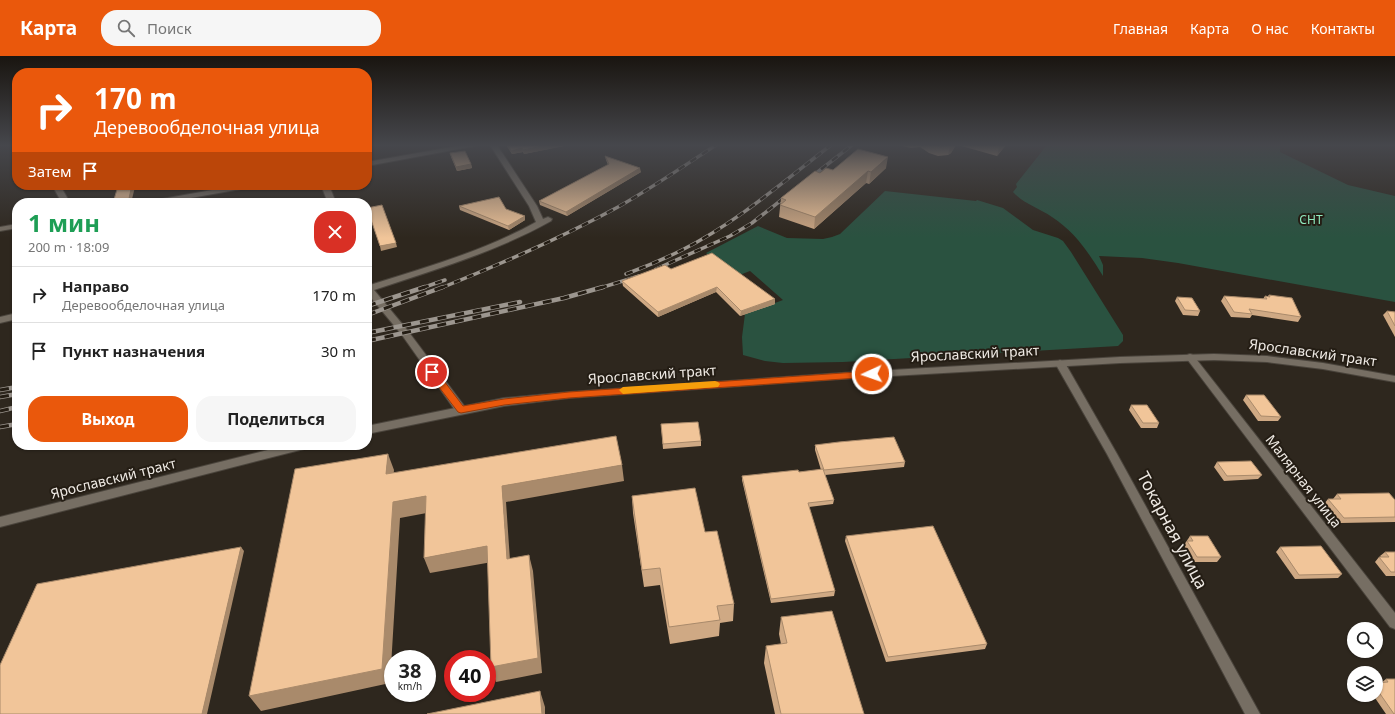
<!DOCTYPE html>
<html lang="ru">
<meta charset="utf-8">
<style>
body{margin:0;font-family:"Noto Sans",sans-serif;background:#f6f6f6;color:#222;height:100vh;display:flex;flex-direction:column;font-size:15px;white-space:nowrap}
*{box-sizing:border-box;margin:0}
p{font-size:13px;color:#767676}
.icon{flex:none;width:22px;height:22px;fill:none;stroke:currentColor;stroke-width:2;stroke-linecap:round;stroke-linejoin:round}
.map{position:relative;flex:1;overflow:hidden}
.sheet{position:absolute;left:12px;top:142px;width:360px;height:252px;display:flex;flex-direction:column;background:#fff;border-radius:16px;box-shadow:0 1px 3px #0004}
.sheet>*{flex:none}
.hud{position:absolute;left:12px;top:12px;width:360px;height:122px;border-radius:16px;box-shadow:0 1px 3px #0004;background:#ea580c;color:#fff;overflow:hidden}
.tools{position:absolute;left:1347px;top:566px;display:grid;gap:8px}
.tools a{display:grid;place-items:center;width:36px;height:36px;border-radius:50%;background:#fff;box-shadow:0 1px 3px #0004;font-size:20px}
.speed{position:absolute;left:384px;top:594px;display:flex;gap:8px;font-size:20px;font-weight:700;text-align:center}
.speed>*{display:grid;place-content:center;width:52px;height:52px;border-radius:50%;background:#fff;box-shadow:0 1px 3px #0004;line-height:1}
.speed small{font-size:10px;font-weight:400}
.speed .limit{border:6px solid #d22;background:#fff;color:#111}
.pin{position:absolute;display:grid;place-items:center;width:34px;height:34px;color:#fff;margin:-17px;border:2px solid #fff;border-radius:50%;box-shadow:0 1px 4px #0007}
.me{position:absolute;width:44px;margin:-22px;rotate:267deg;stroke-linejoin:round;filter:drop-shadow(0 0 3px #0008)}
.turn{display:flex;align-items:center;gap:14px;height:84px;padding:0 16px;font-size:18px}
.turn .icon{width:52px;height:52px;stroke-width:2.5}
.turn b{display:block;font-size:28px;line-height:34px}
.then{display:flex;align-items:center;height:38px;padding:0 16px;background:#0003;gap:8px;font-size:15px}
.round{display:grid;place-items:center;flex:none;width:42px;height:42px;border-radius:16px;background:#f6f6f6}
.head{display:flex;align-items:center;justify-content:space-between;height:68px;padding:0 16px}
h1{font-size:24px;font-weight:700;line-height:30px;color:#1e9e55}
.action{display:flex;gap:8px;margin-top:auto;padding:8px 16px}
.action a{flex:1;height:46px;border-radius:16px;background:#ea580c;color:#fff;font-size:16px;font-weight:700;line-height:46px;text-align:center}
.action a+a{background:#f6f6f6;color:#222}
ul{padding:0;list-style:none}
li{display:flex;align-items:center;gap:12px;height:56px;padding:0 16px;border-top:1px solid #e0e0e0}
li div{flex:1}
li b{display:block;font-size:15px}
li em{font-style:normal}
header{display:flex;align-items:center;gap:24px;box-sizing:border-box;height:56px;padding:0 20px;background:#ea580c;color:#fff}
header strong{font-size:19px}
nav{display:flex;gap:22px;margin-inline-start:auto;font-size:14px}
.search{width:280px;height:36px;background:#f6f6f6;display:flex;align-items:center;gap:10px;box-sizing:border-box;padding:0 14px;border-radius:16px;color:#767676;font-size:15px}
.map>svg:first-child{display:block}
.green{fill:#2a5240}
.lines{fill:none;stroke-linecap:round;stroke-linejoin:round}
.minor-casing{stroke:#4a443c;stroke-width:2}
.tertiary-casing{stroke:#4a443c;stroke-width:2}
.minor{fill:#766e63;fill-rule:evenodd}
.tertiary{fill:#766e63;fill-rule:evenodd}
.rail-far1-casing{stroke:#9c968f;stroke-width:3.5}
.rail-casing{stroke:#9c968f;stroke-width:4.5}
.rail-far1{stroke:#241d14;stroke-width:2.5;stroke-dasharray:7;stroke-linecap:butt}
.rail{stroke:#241d14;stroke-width:3;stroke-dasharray:9;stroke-linecap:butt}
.wall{fill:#cfa984}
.shaded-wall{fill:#a98a6b}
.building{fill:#f1c599;stroke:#a98a6b}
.route{fill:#ea580c;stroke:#983908}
.slow{fill:#f59e0b}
.labels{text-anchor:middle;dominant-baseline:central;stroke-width:4;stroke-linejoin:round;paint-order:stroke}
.far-park-label{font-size:12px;fill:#90eabf;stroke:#241d14}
.street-label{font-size:14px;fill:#efeae4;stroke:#241d14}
.near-street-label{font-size:17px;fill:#efeae4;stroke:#241d14}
</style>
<header>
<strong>Карта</strong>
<div class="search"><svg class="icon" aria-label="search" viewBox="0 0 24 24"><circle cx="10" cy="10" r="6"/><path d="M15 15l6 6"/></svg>Поиск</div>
<nav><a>Главная</a><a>Карта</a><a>О нас</a><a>Контакты</a></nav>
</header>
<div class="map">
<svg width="1395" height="658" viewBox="0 0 1395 658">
<rect width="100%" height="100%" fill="#2e271e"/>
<!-- green -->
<g class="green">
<path d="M 1047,89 L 1280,89 L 1280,96 L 1348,129 L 1395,140 L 1395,246 L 1178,207 L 1142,202 L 1099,200 L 1103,209 L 1103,220 C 1088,196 1076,177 1052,161 C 1039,152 1024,148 1013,136 L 1017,131 L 1016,128 Z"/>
<path d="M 885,135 L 976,145 L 977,144 L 1003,152 L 1033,174 L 1058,182 L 1063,185 L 1071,196 L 1123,279 L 1123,285 L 1118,290 L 843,306 L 783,307 L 765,305 L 743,299 L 742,281 L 745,258 L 783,244 L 750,215 L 737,220 L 706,197 L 758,170 L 787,182 L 823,183 L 832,181 L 840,178 Z"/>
</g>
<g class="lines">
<!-- minor casing -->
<g class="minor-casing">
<g id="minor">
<path d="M 463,89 L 480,89 L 367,110 L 367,106 Z"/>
<path d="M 490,89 L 497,89 L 537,150 L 543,163 L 548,161 L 552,163 L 551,165 C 496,196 434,214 374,234 L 408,275 L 465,351 L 466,354 L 465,357 L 457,357 L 402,279 L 367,237 L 367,228 L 370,229 C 427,211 484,195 536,166 L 529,150 Z"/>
<path d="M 52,129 L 60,129 L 70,147 L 62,147 Z"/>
<path d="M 240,129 L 256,129 L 252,131 L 163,147 L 147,147 L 151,145 Z"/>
<path d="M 321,129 L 329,129 L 336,147 L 328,147 Z"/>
<path d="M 17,168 L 17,172 L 0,175 L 0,171 Z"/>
<path d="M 17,257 L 17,263 L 0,267 L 0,261 Z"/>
<path d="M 1190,298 L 1193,299 L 1395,557 L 1395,573 L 1390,571 L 1187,303 L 1185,301 L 1187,299 Z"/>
<path d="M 1060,304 L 1065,307 L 1117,398 L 1260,658 L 1245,658 L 1107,398 L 1055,307 Z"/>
</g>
</g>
<!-- tertiary casing -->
<g class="tertiary-casing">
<g id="tertiary">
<path d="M 1214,298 L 1267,300 L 1323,307 L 1395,320 L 1395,326 L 1323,313 L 1267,306 L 1214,304 L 1120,307 L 856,322 L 569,342 L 504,350 L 367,378 L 367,370 L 504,342 L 569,336 L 856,316 L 1120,301 Z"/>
<path d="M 288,389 L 309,389 L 308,392 L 304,393 L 0,471 L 0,461 Z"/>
</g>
</g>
<!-- minor -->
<use href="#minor" class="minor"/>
<!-- tertiary -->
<use href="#tertiary" class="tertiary"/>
<!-- rail-far1 casing -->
<g class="rail-far1-casing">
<g id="rail-far1">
<path d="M 810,122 L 852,89"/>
<path d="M 656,213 L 730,180 L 752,167 L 789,138"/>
<path d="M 626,218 C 645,211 664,203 682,194 C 736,167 783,126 831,89"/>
<path d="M 422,232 L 445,224"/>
<path d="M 441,232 C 501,208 561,182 618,151 C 652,132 684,110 716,89"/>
<path d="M 600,232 L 639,220"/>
</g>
</g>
<!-- rail casing -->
<g class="rail-casing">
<g id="rail">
<path d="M 367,250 L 425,231"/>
<path d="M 367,259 L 443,231"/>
<path d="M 367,277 L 520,246"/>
<path d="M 367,285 L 564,242 L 603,231"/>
<path d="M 0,334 L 17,331"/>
<path d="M 0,341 L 17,338"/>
<path d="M 0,355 L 17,351"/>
<path d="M 0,371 L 17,368"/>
</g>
</g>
<!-- rail-far1 -->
<use href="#rail-far1" class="rail-far1"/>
<!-- rail -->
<use href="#rail" class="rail"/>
</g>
<!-- wall -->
<g class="wall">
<path d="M 506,89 L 569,89 L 524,98 L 523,96 L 512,98 Z"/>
<path d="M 898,89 L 956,89 L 951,97 L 948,99 L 938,100 L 929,97 L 920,91 L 911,92 Z"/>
<path d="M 958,89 L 1006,89 L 997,100 Z"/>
<path d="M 450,97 L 471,108 L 472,112 L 457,115 L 451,101 Z"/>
<path d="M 605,100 L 641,116 L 567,160 L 540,149 L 539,145 L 608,109 L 606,104 Z"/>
<path d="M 886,112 L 869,128 L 866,127 L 814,173 L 779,161 L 781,142 L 833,114 Z"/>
<path d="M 459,150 L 525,164 L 509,174 L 460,154 Z"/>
<path d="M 671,213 L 775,248 L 740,260 L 716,236 L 658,261 L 623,230 L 622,225 Z"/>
<path d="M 1269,239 L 1301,261 L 1298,266 L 1252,259 L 1250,262 L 1231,261 L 1221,245 L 1224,240 L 1263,243 L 1265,240 L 1268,240 Z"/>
<path d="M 1177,241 L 1200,255 L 1198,260 L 1183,259 L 1175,245 Z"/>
<path d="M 1387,255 L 1395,256 L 1395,281 L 1383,259 Z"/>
<path d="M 1246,339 L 1281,361 L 1278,365 L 1258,365 L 1243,344 Z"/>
<path d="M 1131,349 L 1159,367 L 1157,372 L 1141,372 L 1129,354 Z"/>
<path d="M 661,368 L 701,385 L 701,390 L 663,393 Z"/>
<path d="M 815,389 L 905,406 L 904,411 L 825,419 L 834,444 L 833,448 L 809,451 L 835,535 L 834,540 L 771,547 L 742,424 L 742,420 L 799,416 L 821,414 L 815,394 Z"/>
<path d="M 1217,406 L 1262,419 L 1258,423 L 1224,425 L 1214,411 Z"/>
<path d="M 1337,438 L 1395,444 L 1395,466 L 1340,467 L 1324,448 L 1328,443 L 1333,443 Z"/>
<path d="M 632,440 L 705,476 L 734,548 L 733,565 L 720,567 L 719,580 L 670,588 L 660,529 L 644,531 L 633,457 Z"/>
<path d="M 846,480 L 987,588 L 985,593 L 886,606 L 845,485 Z"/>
<path d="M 1190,480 L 1221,501 L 1217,506 L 1193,506 L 1184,489 Z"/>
<path d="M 1280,491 L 1342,518 L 1338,522 L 1295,523 L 1276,496 Z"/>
<path d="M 1385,496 L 1395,496 L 1395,520 L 1386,520 L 1375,506 L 1379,501 L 1381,501 L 1380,500 Z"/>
<path d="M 781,561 L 864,658 L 775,658 L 764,607 L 766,590 L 781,588 L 779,578 Z"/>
<path d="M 1386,623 L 1395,623 L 1395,658 L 1386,658 L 1373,639 L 1376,639 L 1376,627 L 1381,627 Z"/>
</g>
<!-- shaded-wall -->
<g class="shaded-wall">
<path d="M 548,89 L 569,89 L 524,98 L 523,94 Z"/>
<path d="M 951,89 L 956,89 L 951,97 L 948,99 L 950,90 Z"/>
<path d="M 1000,89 L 1006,89 L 997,100 L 999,91 Z"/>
<path d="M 522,92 L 523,96 L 512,98 L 511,95 Z"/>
<path d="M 888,101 L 886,112 L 869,128 L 871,116 Z"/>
<path d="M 471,108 L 472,112 L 457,115 L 456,111 Z"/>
<path d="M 640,112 L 641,116 L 567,160 L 566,156 Z"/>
<path d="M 868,115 L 866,127 L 814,173 L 815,161 Z"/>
<path d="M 132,129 L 133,129 L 135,131 L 131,147 L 128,147 Z"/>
<path d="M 525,160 L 525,164 L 509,174 L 508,170 Z"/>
<path d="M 396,187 L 397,191 L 381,195 L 380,190 Z"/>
<path d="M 717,231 L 716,236 L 658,261 L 658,256 Z"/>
<path d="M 775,243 L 775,248 L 740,260 L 741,255 Z"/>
<path d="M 388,398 L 394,414 L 392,434 L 386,418 Z"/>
<path d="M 622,409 L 624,425 L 506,446 L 511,519 L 507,503 L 502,430 Z"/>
<path d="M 426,440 L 432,456 L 400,462 L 390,627 L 261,655 L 249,640 L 393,446 Z"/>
<path d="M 487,490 L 492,506 L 430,517 L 424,502 Z"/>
<path d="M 241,491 L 244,495 L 207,658 L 202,658 Z"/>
<path d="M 529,499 L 533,515 L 542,617 L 496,626 L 491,611 Z"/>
<path d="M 540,635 L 545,651 L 545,658 L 542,658 Z"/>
</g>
<!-- building -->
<g class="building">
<path d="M 508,89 L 548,89 L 523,94 L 522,92 L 511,95 Z"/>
<path d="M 936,89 L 951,89 L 940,91 Z"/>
<path d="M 858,93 L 888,101 L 871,116 L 868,115 L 815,161 L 780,149 L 786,144 L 781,142 L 815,115 L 820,117 L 826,112 L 833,114 Z"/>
<path d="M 465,95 L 471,108 L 456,111 L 450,97 Z"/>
<path d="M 605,100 L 640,112 L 566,156 L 539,145 L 609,108 Z"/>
<path d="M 123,129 L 132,129 L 128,147 L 113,147 L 118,130 Z"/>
<path d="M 499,141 L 506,153 L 525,160 L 508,170 L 459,150 Z"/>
<path d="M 382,149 L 396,187 L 380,190 L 367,152 Z"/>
<path d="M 712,197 L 775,243 L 741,255 L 717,231 L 658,256 L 622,225 L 665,209 L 671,213 Z"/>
<path d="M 1269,239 L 1292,242 L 1301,261 L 1249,253 L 1252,258 L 1234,256 L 1224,240 L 1267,243 L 1265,240 L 1270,241 Z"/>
<path d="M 1177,241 L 1192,242 L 1200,255 L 1185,254 Z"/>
<path d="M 1387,255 L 1395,256 L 1395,270 Z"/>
<path d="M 1246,339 L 1264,339 L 1281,361 L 1261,360 Z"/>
<path d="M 1131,349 L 1147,349 L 1159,367 L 1143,367 Z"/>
<path d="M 698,366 L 701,385 L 663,388 L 661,368 Z"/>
<path d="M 616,380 L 622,409 L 502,430 L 507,503 L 529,499 L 538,602 L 491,611 L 487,490 L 424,502 L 426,440 L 393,446 L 382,613 L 249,640 L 295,413 L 388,398 L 386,418 Z"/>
<path d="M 894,381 L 905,406 L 824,414 L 815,389 L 839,386 Z"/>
<path d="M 1251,405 L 1262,419 L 1227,420 L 1217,406 Z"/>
<path d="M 823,413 L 834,444 L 808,447 L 835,535 L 771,543 L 742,420 L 798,414 L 799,416 Z"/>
<path d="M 695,432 L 705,476 L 717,475 L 734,548 L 717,550 L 720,564 L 669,571 L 660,512 L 642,514 L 632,440 Z"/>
<path d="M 1389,437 L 1395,444 L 1395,461 L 1344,462 L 1328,443 L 1341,443 L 1337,438 Z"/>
<path d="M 933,470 L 987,588 L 888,601 L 846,480 Z"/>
<path d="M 1190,480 L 1208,480 L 1221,501 L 1197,501 L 1187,485 L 1193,485 Z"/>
<path d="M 1321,490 L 1342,518 L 1299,519 L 1280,491 Z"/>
<path d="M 241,491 L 202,658 L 0,658 L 0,609 L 37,528 Z"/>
<path d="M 1385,496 L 1395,496 L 1395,516 L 1391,516 L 1379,501 L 1389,501 Z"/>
<path d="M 832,555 L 864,658 L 781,658 L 766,590 L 787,587 L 781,561 Z"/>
<path d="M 1386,623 L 1395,623 L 1395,658 L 1394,658 L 1376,632 L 1376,627 L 1388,626 Z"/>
<path d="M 540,635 L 542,658 L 427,658 Z"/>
</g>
<!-- sky -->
<linearGradient id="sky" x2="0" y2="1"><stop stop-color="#191510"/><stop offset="0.49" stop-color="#46474c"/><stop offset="1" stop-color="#46474c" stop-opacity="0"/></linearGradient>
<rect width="1395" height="182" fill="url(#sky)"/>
<!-- route -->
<path class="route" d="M 429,313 L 435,313 L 463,350 L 504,343 L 569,336 L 872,315 L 876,318 L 872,321 L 569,342 L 504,349 L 461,357 L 458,356 L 429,318 L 428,316 Z"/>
<!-- slow -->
<path class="slow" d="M 715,325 L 718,326 L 720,328 L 718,331 L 623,338 L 619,334 L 623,331 Z"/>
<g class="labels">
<!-- far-park labels -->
<g class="far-park-label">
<text x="1311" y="163">СНТ</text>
</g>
<!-- street labels -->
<g class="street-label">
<text transform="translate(1313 296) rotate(8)">Ярославский тракт</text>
<text transform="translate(975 297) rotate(-3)">Ярославский тракт</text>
<text transform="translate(652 318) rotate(-4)">Ярославский тракт</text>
<text transform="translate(113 422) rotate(-14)">Ярославский тракт</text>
<text transform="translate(1304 425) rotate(52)">Малярная улица</text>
</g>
<!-- near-street labels -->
<g class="near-street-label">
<text transform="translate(1173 474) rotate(62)">Токарная улица</text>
</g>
</g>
</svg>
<div class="tools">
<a><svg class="icon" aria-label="search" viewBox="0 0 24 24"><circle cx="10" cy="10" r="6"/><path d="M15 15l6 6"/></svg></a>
<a><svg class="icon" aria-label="layers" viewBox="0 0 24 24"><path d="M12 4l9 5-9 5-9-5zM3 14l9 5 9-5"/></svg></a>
</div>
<div class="speed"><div>38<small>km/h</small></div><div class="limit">40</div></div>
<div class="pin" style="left:432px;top:316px;background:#d93025"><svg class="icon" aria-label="arrive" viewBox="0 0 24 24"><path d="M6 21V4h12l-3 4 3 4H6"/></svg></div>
<svg class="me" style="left:872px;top:318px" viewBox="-20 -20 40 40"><circle r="17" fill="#ea580c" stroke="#fff" stroke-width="3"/><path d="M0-11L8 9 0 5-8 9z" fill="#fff"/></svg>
<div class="hud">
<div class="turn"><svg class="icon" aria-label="right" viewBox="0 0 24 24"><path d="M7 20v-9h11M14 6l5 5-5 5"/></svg><div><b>170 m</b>Деревообделочная улица</div></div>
<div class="then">Затем<svg class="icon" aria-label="arrive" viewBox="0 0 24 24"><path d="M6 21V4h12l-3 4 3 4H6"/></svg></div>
</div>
<section class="sheet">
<div class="head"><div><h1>1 мин</h1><p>200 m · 18:09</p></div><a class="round" style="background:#d93025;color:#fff"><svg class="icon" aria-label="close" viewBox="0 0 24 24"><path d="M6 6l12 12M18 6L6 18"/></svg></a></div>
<ul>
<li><svg class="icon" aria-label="right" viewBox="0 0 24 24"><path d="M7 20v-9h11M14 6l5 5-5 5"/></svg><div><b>Направо</b><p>Деревообделочная улица</p></div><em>170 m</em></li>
<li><svg class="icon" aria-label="arrive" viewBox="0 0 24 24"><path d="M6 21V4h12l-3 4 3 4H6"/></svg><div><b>Пункт назначения</b></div><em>30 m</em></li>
</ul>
<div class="action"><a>Выход</a><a>Поделиться</a></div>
</section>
</div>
